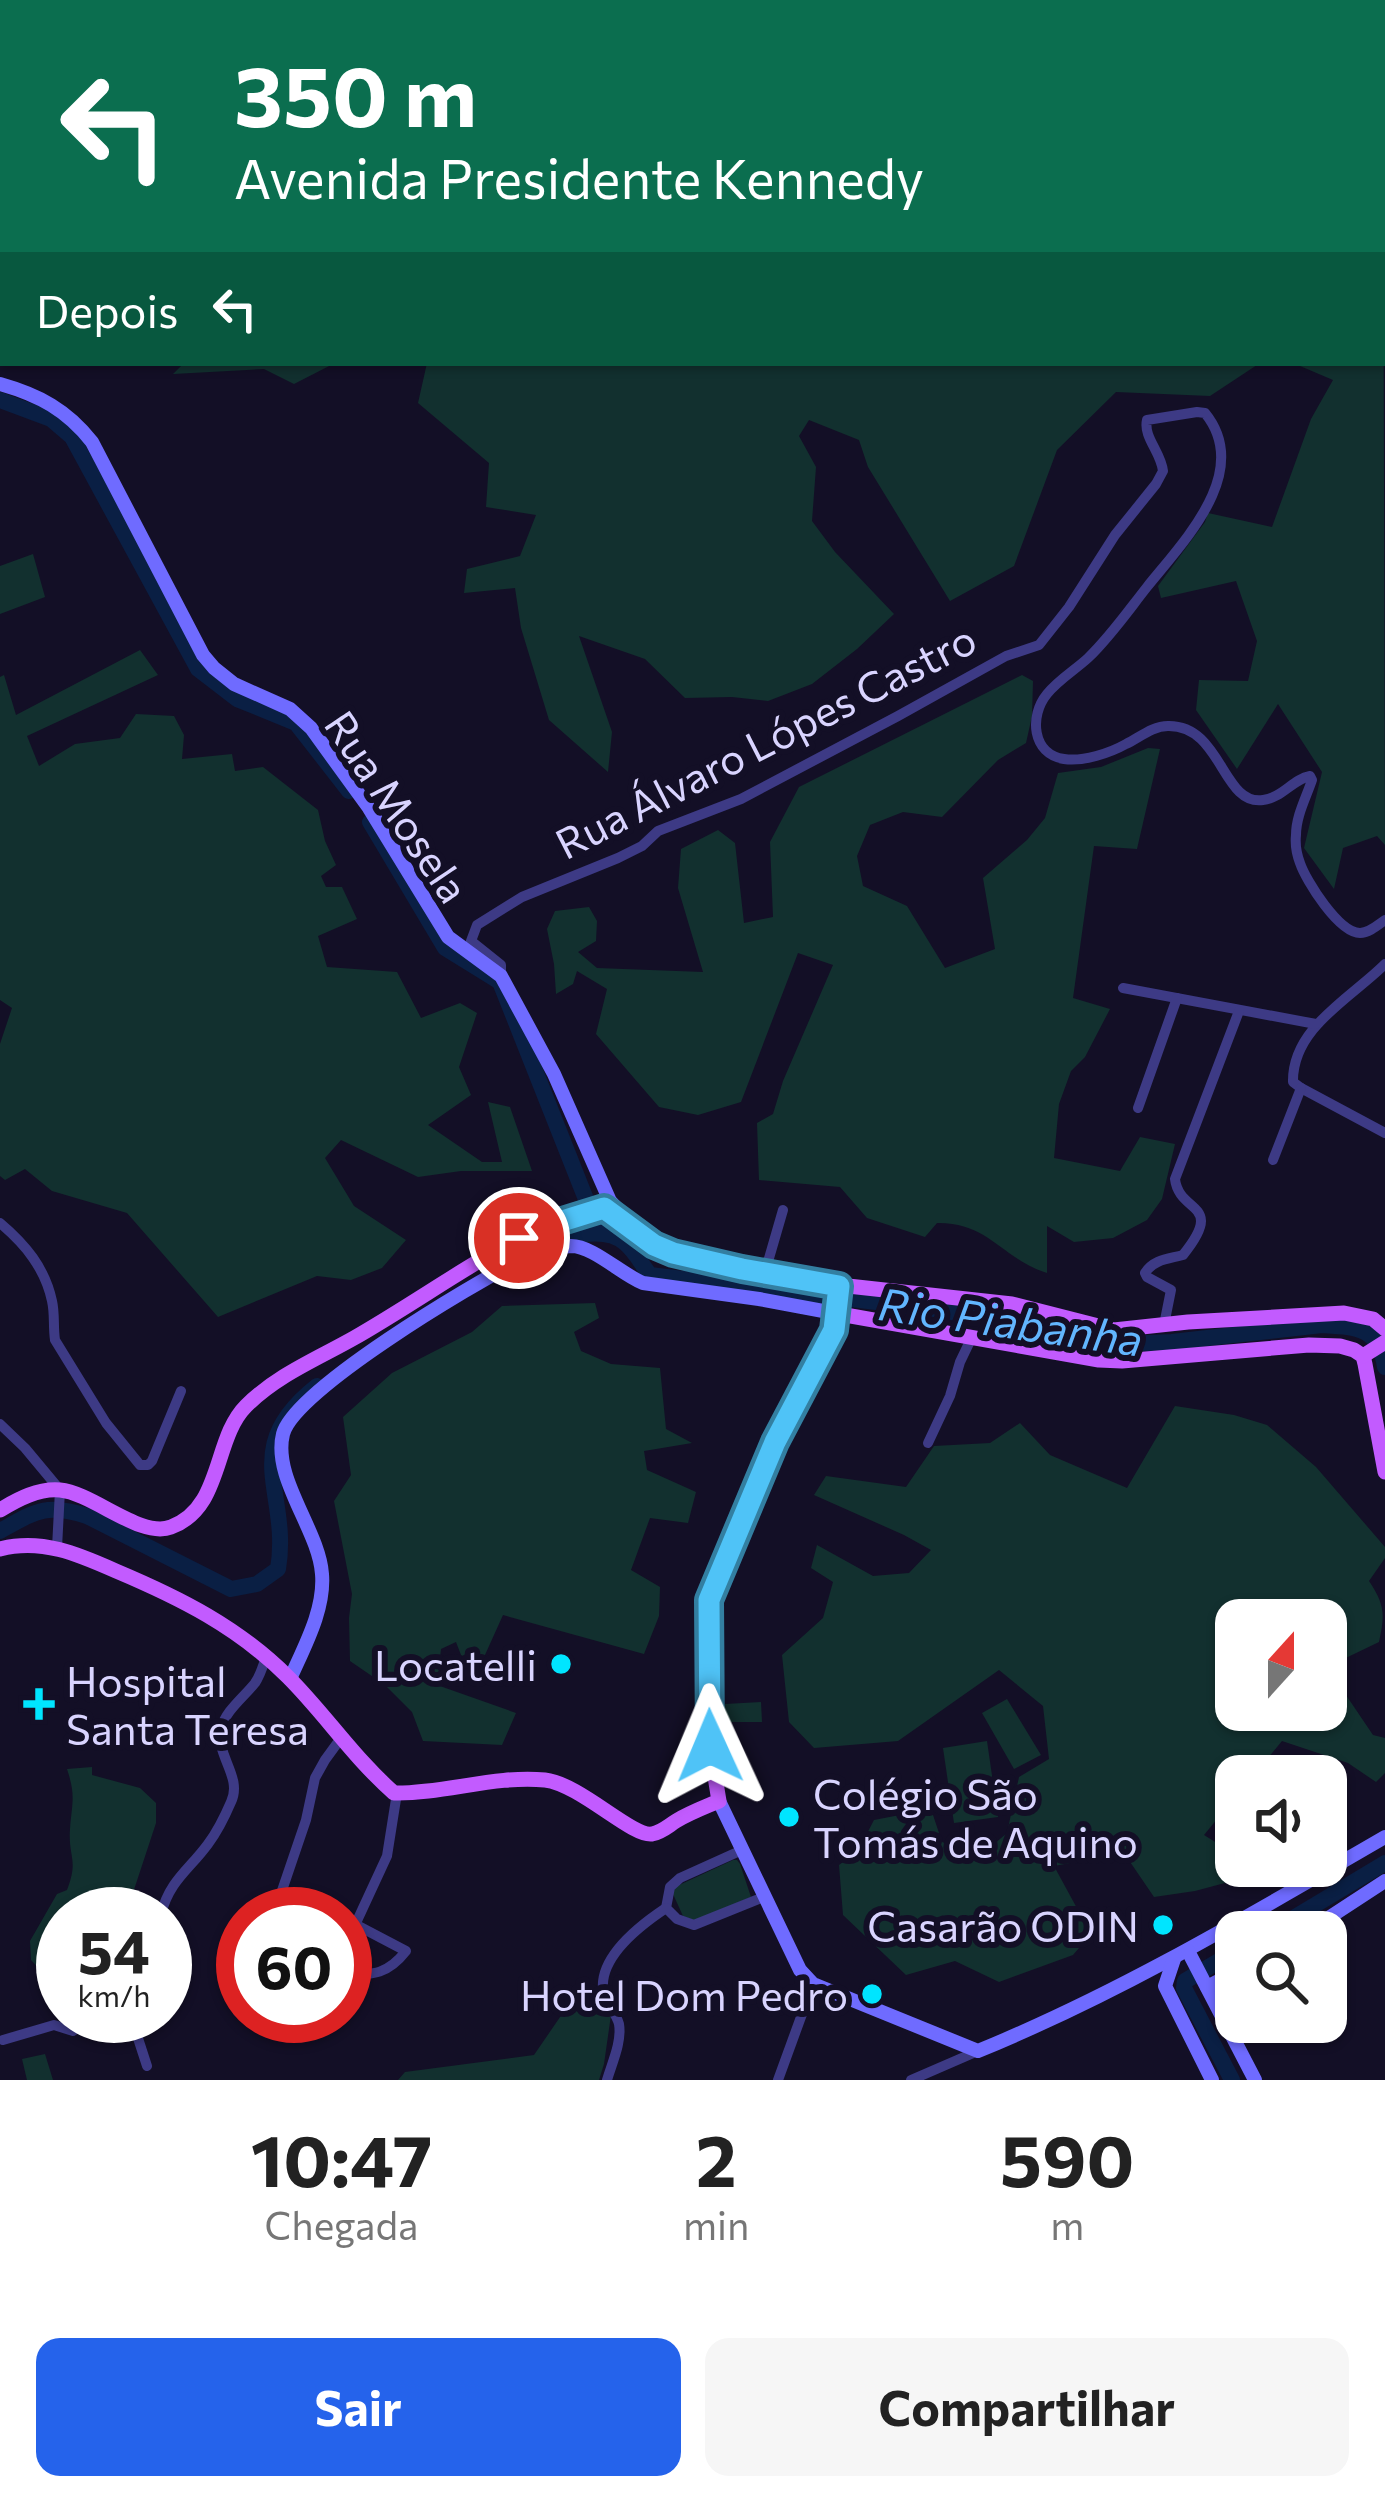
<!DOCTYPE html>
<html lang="pt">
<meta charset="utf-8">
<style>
body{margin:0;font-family:Commissioner,sans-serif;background:#f6f6f6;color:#222;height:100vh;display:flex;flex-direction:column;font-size:45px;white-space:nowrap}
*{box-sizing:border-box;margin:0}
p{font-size:39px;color:#767676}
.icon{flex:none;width:66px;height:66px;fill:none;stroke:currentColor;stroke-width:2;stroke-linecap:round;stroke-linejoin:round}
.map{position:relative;height:2080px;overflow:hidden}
.side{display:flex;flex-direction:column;background:#fff;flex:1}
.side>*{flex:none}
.hud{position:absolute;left:0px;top:0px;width:1386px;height:366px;box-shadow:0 3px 9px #0004;background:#0b6e4f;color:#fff;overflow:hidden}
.needle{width:78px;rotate:21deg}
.buttons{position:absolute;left:1215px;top:1599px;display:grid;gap:24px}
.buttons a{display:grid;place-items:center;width:132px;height:132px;border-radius:24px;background:#fff;box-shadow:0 3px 9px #0004;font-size:60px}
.speed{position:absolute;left:36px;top:1887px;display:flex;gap:24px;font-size:60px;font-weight:700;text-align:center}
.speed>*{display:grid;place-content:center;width:156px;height:156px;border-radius:50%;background:#fff;box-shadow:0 3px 9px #0004;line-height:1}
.speed small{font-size:30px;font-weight:400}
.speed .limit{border:18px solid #d22;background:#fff;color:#111}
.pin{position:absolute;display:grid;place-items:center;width:102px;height:102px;color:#fff;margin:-51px;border:6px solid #fff;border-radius:50%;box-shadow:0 3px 12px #0007}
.me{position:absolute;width:132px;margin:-66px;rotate:359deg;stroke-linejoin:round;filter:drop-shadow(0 0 9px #0008)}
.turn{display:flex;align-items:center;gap:42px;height:252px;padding:0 36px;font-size:54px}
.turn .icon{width:156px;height:156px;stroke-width:2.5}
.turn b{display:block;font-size:84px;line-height:102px}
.then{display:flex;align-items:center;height:114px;padding:0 36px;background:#0003;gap:24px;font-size:45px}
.eta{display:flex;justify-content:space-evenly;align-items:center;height:204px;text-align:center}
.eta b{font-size:72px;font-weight:700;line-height:84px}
.primary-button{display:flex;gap:24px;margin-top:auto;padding:24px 36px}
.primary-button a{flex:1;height:138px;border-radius:24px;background:#2563eb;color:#fff;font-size:48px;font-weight:700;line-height:138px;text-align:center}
.primary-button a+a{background:#f6f6f6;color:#222}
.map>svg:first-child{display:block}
.green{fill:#12302f;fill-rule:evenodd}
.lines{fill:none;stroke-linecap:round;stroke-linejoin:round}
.river{stroke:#0a1f44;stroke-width:16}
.street{stroke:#3d3a85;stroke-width:10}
.secondary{stroke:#6f6bff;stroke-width:14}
.primary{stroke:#c25bff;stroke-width:15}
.route-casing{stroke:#337fa1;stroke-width:30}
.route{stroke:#4fc3f7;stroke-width:21}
.poi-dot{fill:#00e5ff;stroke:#130f26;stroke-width:4.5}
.labels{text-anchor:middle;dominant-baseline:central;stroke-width:12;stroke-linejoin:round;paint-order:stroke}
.street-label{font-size:42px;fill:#d9d4ff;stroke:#130f26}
.poi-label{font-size:42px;fill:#d9d4ff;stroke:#130f26;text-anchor:end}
.water-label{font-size:45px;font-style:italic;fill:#62b6ff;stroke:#130f26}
</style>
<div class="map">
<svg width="1385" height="2080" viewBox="0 0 1385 2080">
<rect width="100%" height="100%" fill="#130f26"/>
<!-- green -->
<g class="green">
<path d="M 222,0 L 1216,0 L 1217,3 L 216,3 Z"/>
<path d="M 1383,120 L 1385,845 L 1377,836 L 1343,848 L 1334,889 L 1304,848 L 1322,772 L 1278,704 L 1237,769 L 1196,710 L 1199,680 L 1248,681 L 1257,641 L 1236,581 L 1161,598 L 1158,586 L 1205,522 L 1208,513 L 1272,527 L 1311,419 L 1333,380 L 1293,363 L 1383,363 Z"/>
<path d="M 184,363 L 335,363 L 294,384 L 264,369 L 173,374 Z"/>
<path d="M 427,363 L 1260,363 L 1210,396 L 1116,392 L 1057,450 L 1014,566 L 950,601 L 868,467 L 859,440 L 809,420 L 799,436 L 816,467 L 812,521 L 835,552 L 894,614 L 857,649 L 812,684 L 768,701 L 732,697 L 685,698 L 645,659 L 579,636 L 612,732 L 608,772 L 549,720 L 521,628 L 515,588 L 464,593 L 467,569 L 520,556 L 536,515 L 486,507 L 489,463 L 418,403 Z"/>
<path d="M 33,554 L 45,597 L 0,614 L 0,566 Z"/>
<path d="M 140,650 L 158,675 L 27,736 L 39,766 L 75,744 L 120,738 L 136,714 L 174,716 L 184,735 L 182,759 L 232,754 L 235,771 L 263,767 L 318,810 L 325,841 L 336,865 L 321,876 L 326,887 L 342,887 L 357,919 L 318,936 L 327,967 L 397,972 L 421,1018 L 460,1003 L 477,1013 L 459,1067 L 471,1095 L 428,1125 L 482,1162 L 502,1162 L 488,1102 L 510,1107 L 532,1171 L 461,1171 L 418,1177 L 341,1140 L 325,1158 L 354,1206 L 406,1240 L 382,1268 L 351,1280 L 317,1276 L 218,1317 L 127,1213 L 52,1191 L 25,1169 L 5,1180 L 0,1176 L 0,1044 L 12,1008 L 0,1000 L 0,677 L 4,675 L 16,715 Z"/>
<path d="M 1022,675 L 1033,681 L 1032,716 L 1026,743 L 998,760 L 942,817 L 903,812 L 870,825 L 857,856 L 863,886 L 907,906 L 945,968 L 995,949 L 983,878 L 1027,840 L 1045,818 L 1058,773 L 1101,767 L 1148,748 L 1160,749 L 1137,849 L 1094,846 L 1073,998 L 1110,1009 L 1085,1057 L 1071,1071 L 1059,1104 L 1054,1158 L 1120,1171 L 1140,1137 L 1175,1144 L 1162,1199 L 1147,1220 L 1113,1238 L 1074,1242 L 1047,1226 L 1047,1273 C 1002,1259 989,1222 937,1223 L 925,1237 L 867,1218 L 840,1187 L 759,1180 L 757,1123 L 773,1114 L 783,1081 L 833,965 L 798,953 L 741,1102 L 698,1115 L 659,1107 L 596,1034 L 607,989 L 577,971 L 573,984 L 556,994 L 554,964 L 547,929 L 555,911 L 589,907 L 597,921 L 596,941 L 578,952 L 597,968 L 703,972 L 678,888 L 681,849 L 718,830 L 735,843 L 744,923 L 773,917 L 770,842 L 799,787 Z"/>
<path d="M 595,1303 L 599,1318 L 574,1332 L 581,1351 L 611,1364 L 660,1368 L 666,1429 L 692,1443 L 644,1451 L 647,1470 L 696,1492 L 688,1523 L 650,1518 L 631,1570 L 660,1587 L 659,1616 L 644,1654 L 503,1615 L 480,1666 L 468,1673 L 456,1642 L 441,1649 L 437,1685 L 516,1713 L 502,1745 L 423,1741 L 412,1712 L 385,1685 L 350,1661 L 349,1618 L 352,1594 L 334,1501 L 351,1475 L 343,1417 L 392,1373 L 472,1332 L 502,1306 Z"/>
<path d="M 1175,1406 L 1234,1415 L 1267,1425 L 1316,1467 L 1385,1547 L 1385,1558 L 1369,1581 C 1385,1605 1385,1614 1379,1642 L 1327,1667 L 1373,1735 L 1385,1738 L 1385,1773 L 1376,1782 L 1348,1763 L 1282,1741 L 1253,1776 L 1236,1776 L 1236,1796 L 1204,1835 L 1236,1855 L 1236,1866 L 1242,1866 L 1236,1880 L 1195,1891 L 1154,1897 L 1124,1853 L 1054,1866 L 1091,1934 L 1073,1955 L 999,1982 L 955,1961 L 906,1975 L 843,1915 L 839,1865 L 858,1851 L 874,1820 L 931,1809 L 942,1842 L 979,1857 L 1007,1833 L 1019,1777 L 1049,1759 L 1043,1706 L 999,1670 L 898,1741 L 814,1748 L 789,1722 L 782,1655 L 823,1618 L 833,1582 L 811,1568 L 817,1545 L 873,1576 L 909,1573 L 931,1550 L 904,1535 L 814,1495 L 826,1476 L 906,1487 L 934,1446 L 990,1443 L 1020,1423 L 1050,1455 L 1127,1488 ZM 1236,1620 L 1326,1620 L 1326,1710 L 1236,1710 Z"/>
<path d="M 1007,1699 L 1041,1755 L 1014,1769 L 982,1713 Z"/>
<path d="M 761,1702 L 762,1722 L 725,1722 L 725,1704 Z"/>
<path d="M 987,1741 L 998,1817 L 954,1823 L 943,1748 Z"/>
<path d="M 92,1767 L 92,1775 L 140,1788 L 156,1803 L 156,1823 L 126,1914 L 63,1914 L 63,1980 L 50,1980 L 31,1960 L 30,1941 L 57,1894 L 67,1890 C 79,1859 68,1858 70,1829 C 72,1802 76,1796 67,1769 Z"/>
<path d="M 733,1860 L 737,1860 L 740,1864 L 751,1897 L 695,1921 L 683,1916 L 673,1894 L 675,1887 Z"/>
<path d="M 581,2000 L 611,2015 L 604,2064 L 599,2080 L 398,2080 L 405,2072 L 534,2055 L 569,2004 Z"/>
<path d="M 45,2054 L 53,2080 L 27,2080 L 22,2059 Z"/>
</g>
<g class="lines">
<!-- river -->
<g class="river">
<path d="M 0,400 L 51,419 L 72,437 L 198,669 L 237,699 L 296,723 L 349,791"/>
<path d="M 370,822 L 445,948 L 500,982 L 599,1232"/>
<path d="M 537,1248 C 561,1238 603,1224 625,1243 C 635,1251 642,1265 650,1275 L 935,1309 L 1124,1344 L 1172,1342 L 1322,1325 C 1356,1327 1379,1327 1385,1367"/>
<path d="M 0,1531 C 36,1511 46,1503 87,1516 L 231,1589 L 257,1584 L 278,1569 C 291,1492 237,1449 317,1386"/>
<path d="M 1270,1932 L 1385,1863"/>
<path d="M 1232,2080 L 1184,1988 L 1185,1981 L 1236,1951"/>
</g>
<!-- street -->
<g class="street">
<path d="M 73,3 L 74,0"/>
<path d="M 0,58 L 3,57"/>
<path d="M 1385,964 C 1351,998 1292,1028 1293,1082 L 1301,1088 L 1385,1133"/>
<path d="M 501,976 L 501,965 L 471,941 L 477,925 L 522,897 L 618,858 L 642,846 L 658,831 L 741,799 L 898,716 L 1006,656 L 1039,645 L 1069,607 L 1115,535 L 1156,484 L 1163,471 C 1161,452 1143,437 1147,420 L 1197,412 L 1205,413 C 1253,472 1183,542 1147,587 C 1128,611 1110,637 1088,658 C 1075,670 1058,680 1047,694 C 1029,716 1032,754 1064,759 C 1083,762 1110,753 1126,744 C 1139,738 1152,726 1168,726 C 1222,725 1222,806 1263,800 C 1282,798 1293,779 1310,776 L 1312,780 C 1306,798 1296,816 1296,835 C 1295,844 1297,855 1300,863 C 1306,881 1339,933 1360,933 C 1369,933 1378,925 1385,920"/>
<path d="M 1123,988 L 1316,1024"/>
<path d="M 1138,1108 L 1177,998"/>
<path d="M 1273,1160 L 1301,1088"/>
<path d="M 0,1223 C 25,1244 45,1268 52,1301 C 55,1314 53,1327 55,1340 L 106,1423 L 140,1465 L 148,1465 L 152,1461 L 181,1391"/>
<path d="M 765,1272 L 783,1210"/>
<path d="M 1164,1325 L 1171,1290 L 1147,1277 L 1145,1273 C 1154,1259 1169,1259 1183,1255 C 1226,1202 1179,1214 1175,1179 L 1239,1011"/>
<path d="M 0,1424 L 25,1448 L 60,1490 L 57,1548"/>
<path d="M 928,1443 L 950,1396 L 960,1362 L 972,1337"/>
<path d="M 742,1850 L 680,1878 L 670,1887 L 666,1908 L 677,1919 L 694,1925 L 766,1896"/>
<path d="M 318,1908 L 334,1914"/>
<path d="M 161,1914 C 170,1880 189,1870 208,1844 C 217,1832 225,1816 231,1802 C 243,1777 215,1755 221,1729 C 225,1711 244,1697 255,1683 C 260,1676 263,1666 266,1657"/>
<path d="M 274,1914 L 306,1820 L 315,1778 L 325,1760 L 341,1738"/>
<path d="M 345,1919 L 406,1951 C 388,1974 374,1975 345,1975"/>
<path d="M 356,1923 L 387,1856 L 397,1793"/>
<path d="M 238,2012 L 243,1999"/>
<path d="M 136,2016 L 134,2026 L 147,2066"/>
<path d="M 3,2040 L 54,2025 L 73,2031 L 91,2016"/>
<path d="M 607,2080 C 612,2063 622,2042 619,2024 C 616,2012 604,2001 603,1989 C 600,1955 642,1924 666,1908"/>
<path d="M 778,2080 L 813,1984"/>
<path d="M 911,2080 L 978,2051"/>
</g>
<!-- secondary -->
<g class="secondary">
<path d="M 0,384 C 39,395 67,410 92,442 L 203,655 L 214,668 L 234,684 L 290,709 L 311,728 L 369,808 L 448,937 L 501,976 L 554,1074 L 610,1201 L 626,1218"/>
<path d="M 290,1679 C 304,1647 325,1610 322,1574 C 319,1530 272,1478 283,1434 C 294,1390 473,1284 518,1261 C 534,1252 553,1247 571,1246 C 593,1246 621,1274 643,1283 L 759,1299 L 834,1313"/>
<path d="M 719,1801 L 800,1970 L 813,1984 L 978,2051 C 1120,1993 1252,1914 1385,1837"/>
<path d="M 1307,1932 L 1385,1881"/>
<path d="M 1188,1951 L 1255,2080"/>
<path d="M 1174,1959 L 1165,1986 L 1212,2080"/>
<path d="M 1207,1987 L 1236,1972"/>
</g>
<!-- primary -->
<g class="primary">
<path d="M 488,1255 L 499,1272"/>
<path d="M 834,1313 L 1099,1360 L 1122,1361 L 1309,1345 L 1340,1346 L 1354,1350 L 1363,1356 L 1365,1364 L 1385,1472"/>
<path d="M 1363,1356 L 1385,1342"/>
<path d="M 0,1510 C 18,1499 39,1488 60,1490 C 93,1493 141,1539 171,1527 C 223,1508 213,1439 246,1406 C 277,1375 317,1359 354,1338 C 410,1306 463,1268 519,1238 L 543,1227 L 604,1208 L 654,1245 L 673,1253 L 742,1269 L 839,1285 L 1012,1304 L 1114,1330 L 1188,1322 L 1344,1313 L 1373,1319 L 1385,1329"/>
<path d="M 0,1549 C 41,1538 78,1554 116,1571 C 180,1598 238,1627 288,1677 C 325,1714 354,1758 394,1793 C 444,1794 495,1775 545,1780 C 580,1784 632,1837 652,1834 C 662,1832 668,1826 676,1821 C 689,1813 705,1807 719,1801 L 710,1746 L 709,1600 L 775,1442 L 834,1330 L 839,1285"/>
</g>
</g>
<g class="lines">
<!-- route casing -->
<g class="route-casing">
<path id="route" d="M 519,1238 L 543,1227 L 604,1208 L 654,1245 L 673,1253 L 742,1269 L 839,1286 L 834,1330 L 775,1442 L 709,1600 L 710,1746"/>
</g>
<!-- route -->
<use href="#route" class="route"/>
</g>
<!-- markers -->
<g class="poi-dot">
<circle cx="561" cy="1664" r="12"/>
<path d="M33 1686h12v12h12v12h-12v12h-12v-12h-12v-12h12z"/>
<circle cx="789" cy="1817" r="12"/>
<circle cx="1163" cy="1925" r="12"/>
<circle cx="872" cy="1994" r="12"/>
</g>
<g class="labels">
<!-- street labels -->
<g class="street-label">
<text transform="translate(765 740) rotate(-27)">Rua Álvaro Lópes Castro</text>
<text transform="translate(398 806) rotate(56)">Rua Mosela</text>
</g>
<!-- poi labels -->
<g class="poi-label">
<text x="537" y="1664">Locatelli</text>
<text x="66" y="1680" text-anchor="start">Hospital<tspan x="66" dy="48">Santa Teresa</tspan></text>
<text x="813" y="1793" text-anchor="start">Colégio São<tspan x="813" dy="48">Tomás de Aquino</tspan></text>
<text x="1139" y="1925">Casarão ODIN</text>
<text x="848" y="1994">Hotel Dom Pedro</text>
</g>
<!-- water labels -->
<g class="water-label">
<text transform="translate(1011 1320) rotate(8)">Rio Piabanha</text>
</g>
</g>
</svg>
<div class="buttons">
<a><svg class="needle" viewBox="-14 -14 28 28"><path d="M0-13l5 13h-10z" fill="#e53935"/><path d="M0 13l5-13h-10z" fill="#767676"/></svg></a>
<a><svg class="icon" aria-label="sound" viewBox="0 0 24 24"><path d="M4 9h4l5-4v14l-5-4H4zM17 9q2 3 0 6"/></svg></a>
<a><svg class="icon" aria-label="search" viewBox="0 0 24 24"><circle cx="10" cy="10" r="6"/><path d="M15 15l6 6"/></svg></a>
</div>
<div class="speed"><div>54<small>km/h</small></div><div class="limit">60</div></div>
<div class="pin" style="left:519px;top:1238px;background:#d93025"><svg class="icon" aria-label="arrive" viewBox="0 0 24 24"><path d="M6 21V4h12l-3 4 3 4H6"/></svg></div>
<svg class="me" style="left:710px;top:1746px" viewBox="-20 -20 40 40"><path d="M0-17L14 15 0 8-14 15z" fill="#4fc3f7" stroke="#fff" stroke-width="4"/></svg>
<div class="hud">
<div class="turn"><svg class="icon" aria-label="left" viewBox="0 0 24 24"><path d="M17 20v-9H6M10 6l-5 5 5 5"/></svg><div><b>350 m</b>Avenida Presidente Kennedy</div></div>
<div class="then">Depois<svg class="icon" aria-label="left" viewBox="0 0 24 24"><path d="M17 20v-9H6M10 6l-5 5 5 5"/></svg></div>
</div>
</div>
<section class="side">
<div class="eta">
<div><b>10:47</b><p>Chegada</p></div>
<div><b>2</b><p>min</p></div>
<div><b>590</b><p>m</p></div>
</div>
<div class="primary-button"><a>Sair</a><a>Compartilhar</a></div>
</section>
